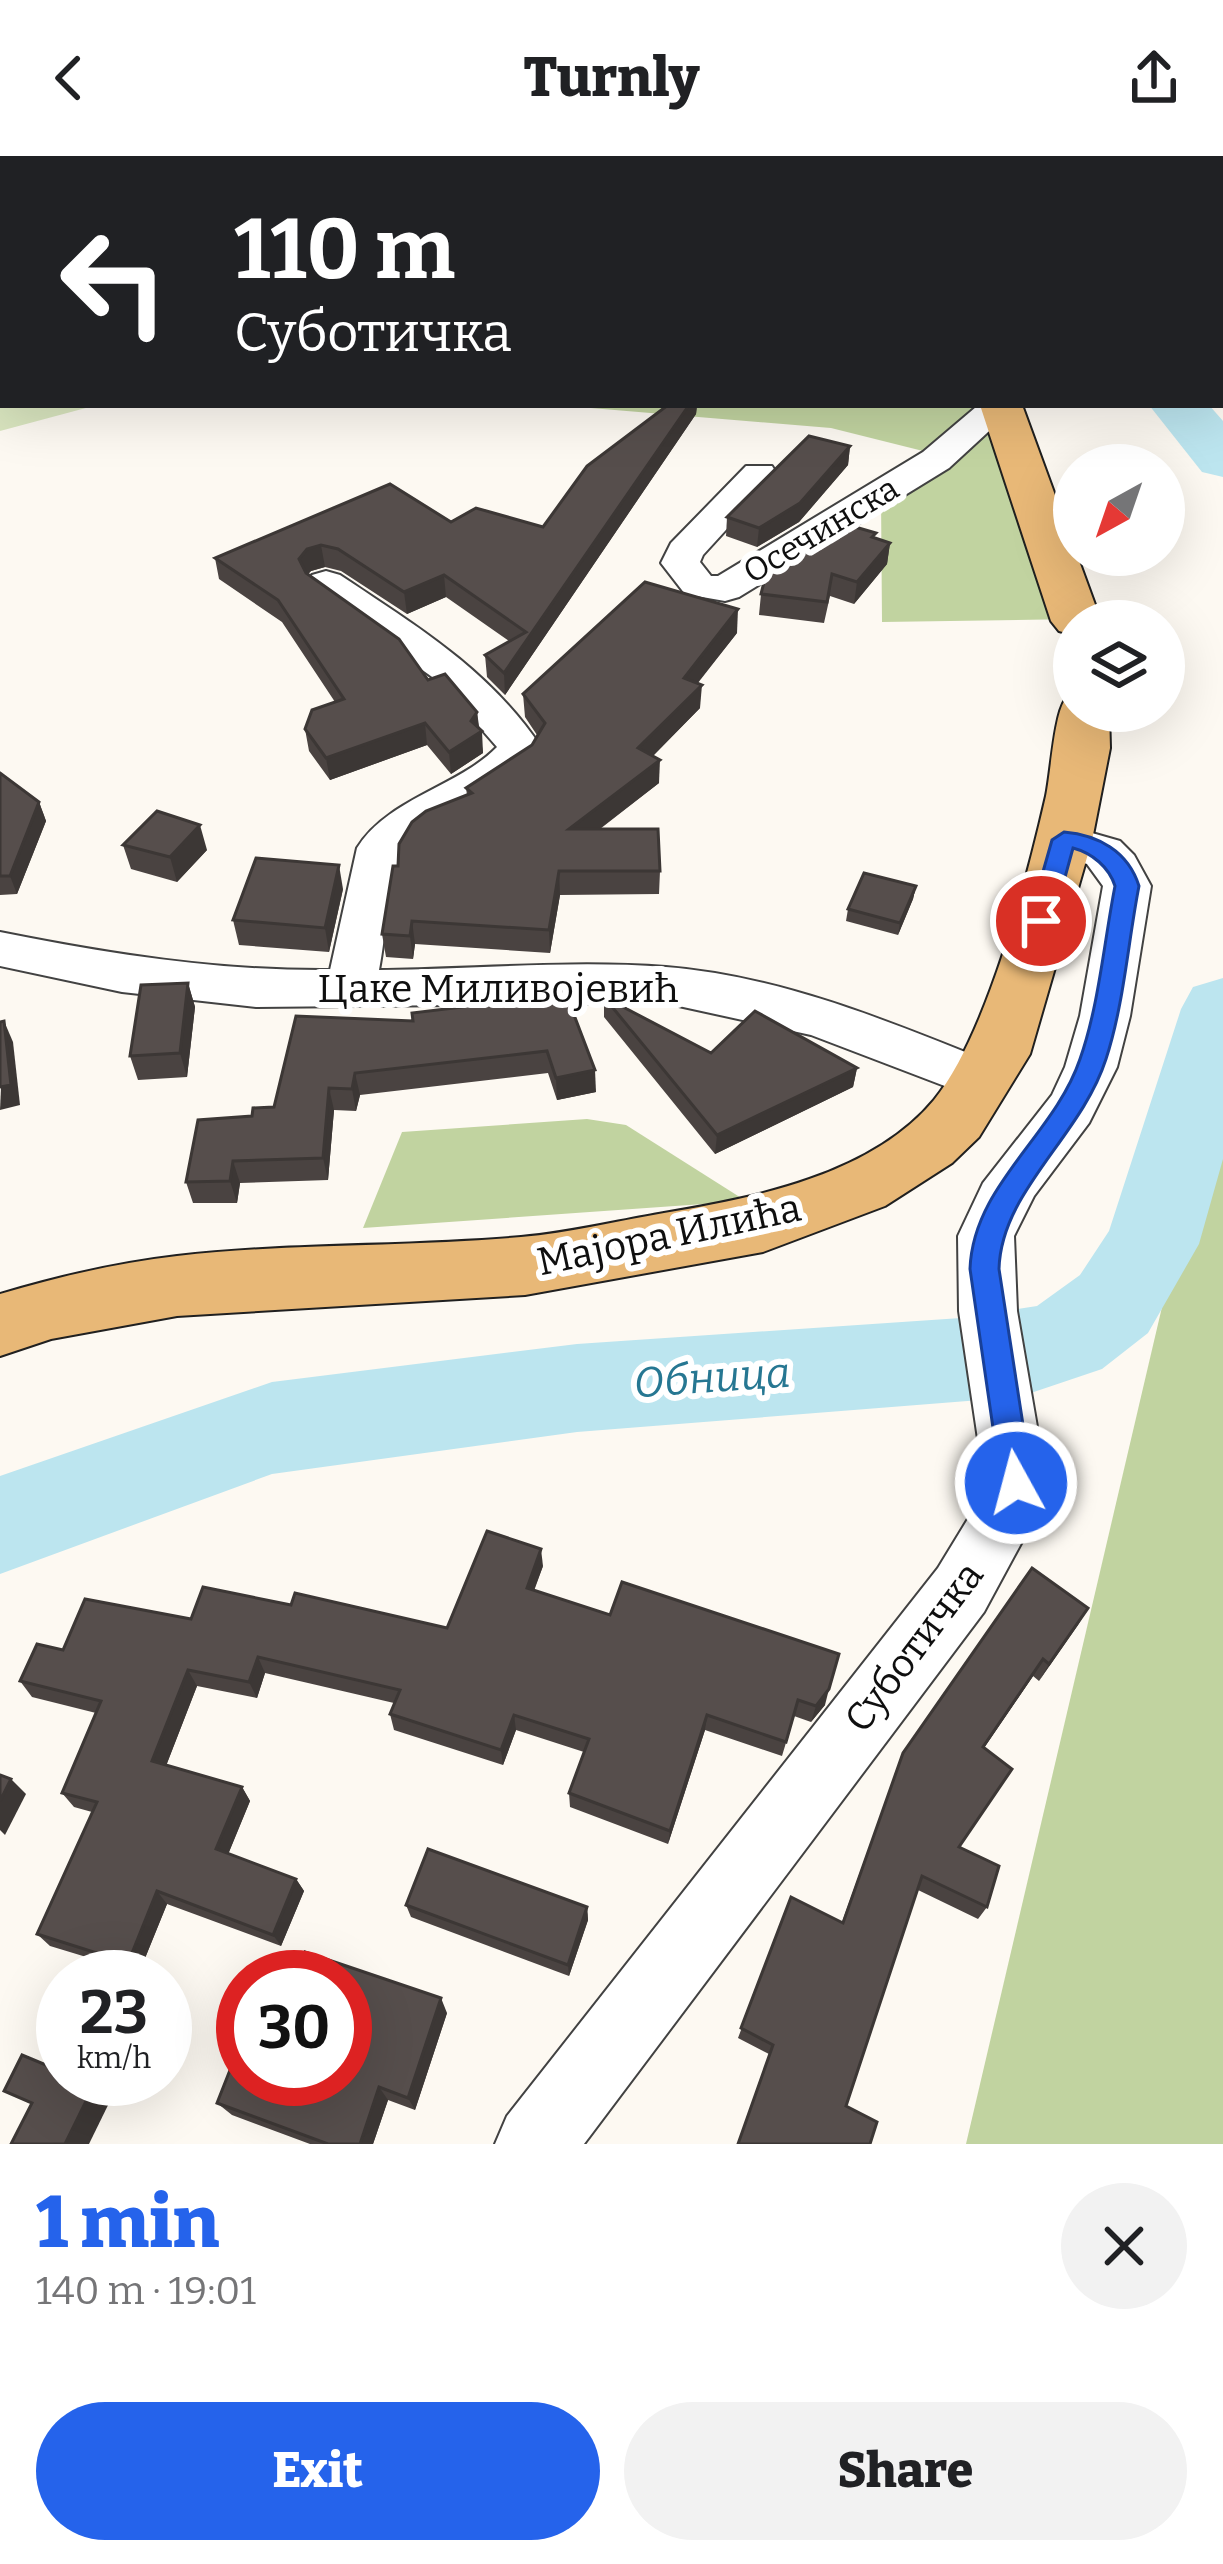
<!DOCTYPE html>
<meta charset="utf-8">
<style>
body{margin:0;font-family:Bitter,serif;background:#f2f2f2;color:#202124;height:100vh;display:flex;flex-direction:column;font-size:45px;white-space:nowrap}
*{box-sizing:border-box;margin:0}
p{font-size:39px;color:#757577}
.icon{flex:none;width:66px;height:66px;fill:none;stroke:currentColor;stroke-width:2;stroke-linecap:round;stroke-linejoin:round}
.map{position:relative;height:1988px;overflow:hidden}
.panel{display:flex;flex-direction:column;background:#fff;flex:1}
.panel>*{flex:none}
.hud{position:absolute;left:0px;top:0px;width:1224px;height:252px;box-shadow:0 12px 48px #0002;background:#202124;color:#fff;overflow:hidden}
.needle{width:78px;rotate:220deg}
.fabs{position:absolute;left:1053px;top:288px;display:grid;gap:24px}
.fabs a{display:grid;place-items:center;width:132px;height:132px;border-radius:50%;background:#fff;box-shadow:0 12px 48px #0002;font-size:60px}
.speed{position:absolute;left:36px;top:1794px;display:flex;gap:24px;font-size:60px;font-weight:700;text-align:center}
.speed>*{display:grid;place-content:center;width:156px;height:156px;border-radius:50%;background:#fff;box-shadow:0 12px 48px #0002;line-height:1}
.speed small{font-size:30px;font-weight:400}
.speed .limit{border:18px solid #d22;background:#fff;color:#111}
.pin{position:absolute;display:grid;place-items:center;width:102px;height:102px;color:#fff;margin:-51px;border:6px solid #fff;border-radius:50%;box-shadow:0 3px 12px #0007}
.me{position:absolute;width:132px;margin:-66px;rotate:353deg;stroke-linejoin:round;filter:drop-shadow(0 0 9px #0008)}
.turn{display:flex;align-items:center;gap:42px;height:252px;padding:0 36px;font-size:54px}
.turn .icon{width:156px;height:156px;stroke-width:2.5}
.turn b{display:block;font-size:84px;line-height:102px}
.round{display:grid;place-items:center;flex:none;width:126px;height:126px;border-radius:63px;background:#f2f2f2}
.summary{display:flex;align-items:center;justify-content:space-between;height:204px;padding:0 36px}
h1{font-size:72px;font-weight:800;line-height:90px;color:#2563eb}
.button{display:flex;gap:24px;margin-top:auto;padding:24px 36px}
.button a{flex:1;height:138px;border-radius:72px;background:#2563eb;color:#fff;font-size:48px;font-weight:800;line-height:138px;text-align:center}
.button a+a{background:#f2f2f2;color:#202124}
header{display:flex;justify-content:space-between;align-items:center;height:156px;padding:0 36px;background:#fff;font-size:54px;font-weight:800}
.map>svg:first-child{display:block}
.green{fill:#d9e5bf}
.forest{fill:#c1d3a0}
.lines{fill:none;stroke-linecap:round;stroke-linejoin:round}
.river{fill:#bce5ef;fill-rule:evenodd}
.minor-casing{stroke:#424242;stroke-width:4}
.major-casing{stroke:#202020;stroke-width:4}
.minor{fill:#fff;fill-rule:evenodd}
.major{fill:#e8b877;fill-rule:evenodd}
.wall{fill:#4a4341}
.shaded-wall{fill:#3c3735}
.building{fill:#564e4c;stroke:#3c3735;stroke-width:3}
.route{fill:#2563eb;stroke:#184099;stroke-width:3}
.labels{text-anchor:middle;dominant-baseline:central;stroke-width:12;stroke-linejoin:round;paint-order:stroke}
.far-street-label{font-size:33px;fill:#0f0f0f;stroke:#fff}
.street-label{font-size:39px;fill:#0f0f0f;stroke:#fff}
.water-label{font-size:42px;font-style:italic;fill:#267792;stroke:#fff}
</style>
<header><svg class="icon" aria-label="back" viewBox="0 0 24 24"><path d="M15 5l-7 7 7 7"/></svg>Turnly<svg class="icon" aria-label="share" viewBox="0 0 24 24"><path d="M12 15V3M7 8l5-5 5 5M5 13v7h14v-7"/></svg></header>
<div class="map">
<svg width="1223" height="1988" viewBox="0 0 1223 1988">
<rect width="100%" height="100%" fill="#fdf9f2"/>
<!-- green -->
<path class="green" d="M 0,0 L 575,0 L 575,3 L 3,3 L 3,249 L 97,249 L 0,275 Z"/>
<!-- forest -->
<g class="forest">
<path d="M 555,249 L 1001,249 L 1076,463 L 882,466 L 881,340 L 923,295 L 831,272 Z"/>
<path d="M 587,963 L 626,969 L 746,1045 L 363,1072 L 402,976 Z"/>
<path d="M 1223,974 L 1223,1988 L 966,1988 L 1162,1151 Z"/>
</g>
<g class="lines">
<!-- river -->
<g class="river">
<path d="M 1015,0 L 1063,0 L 1014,3 Z"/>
<path d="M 1149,249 L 1209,249 L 1223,265 L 1223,321 L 1202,316 Z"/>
<path d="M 1223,822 L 1223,1003 L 1199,1088 L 1148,1177 L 1102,1213 L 1019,1241 L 577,1276 L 272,1318 L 0,1418 L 0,1320 L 272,1226 L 577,1188 L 961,1162 L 1037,1150 L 1080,1119 L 1109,1075 L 1181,853 L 1193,831 Z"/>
</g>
<!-- minor casing -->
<g class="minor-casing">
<g id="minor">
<path d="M 1018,249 L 1015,260 L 1000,265 L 949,312 L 739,441 L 725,445 L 685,438 L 661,407 L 671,387 L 746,310 L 772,310 L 777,318 L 703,399 L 700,406 L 711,420 L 718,420 L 923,296 L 976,251 Z"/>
<path d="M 326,415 L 340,419 C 415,469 490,514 541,591 C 520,643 421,657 401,701 C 387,733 386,779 379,814 C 474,813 572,804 666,811 C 782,820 896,868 1002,911 L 1010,925 L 1002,939 L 984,945 L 811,879 L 665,847 L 256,851 L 122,836 L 0,810 L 0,776 C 110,798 217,815 330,814 L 357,692 C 388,642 458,631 497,591 L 442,528 L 312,435 L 306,427 L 312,419 Z"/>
<path d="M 1064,669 L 1120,685 L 1134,699 L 1151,730 L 1130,860 L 1117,911 L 1089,967 L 1034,1040 L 1014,1080 L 1017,1155 L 1045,1317 L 1031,1369 L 984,1456 L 584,1988 L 495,1988 L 507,1960 L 938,1412 L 974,1353 L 983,1317 L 959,1155 L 958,1080 L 983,1027 L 1052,939 L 1065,911 L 1080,860 L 1103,730 L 1087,708 L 1048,695 L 1041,684 L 1048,673 Z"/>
</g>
</g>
<!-- major casing -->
<g class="major-casing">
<g id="major">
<rect x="946" y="0" width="34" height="3"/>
<path d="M 980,249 L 1022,249 L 1101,465 L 1074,465 L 1074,479 L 1059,475 L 1051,465 Z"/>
<path d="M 1074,541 L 1074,555 L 1109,555 L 1110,592 L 1092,684 L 1030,898 L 979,981 L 952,1007 L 885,1050 L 763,1096 L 525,1139 L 177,1160 L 51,1183 L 0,1200 L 0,1138 C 57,1121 117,1107 177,1100 C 291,1087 407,1091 521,1081 C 569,1077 617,1065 664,1057 C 754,1042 872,1019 934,944 C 987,879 1027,723 1046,640 C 1051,616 1054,560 1065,544 Z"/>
</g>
</g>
<!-- minor -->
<use href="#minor" class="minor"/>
<!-- major -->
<use href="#major" class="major"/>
</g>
<!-- wall -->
<g class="wall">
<path d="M 668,249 L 697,249 L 696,258 L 505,539 L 487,521 L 485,499 L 509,485 L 446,441 L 407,458 L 341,415 L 325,411 L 311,415 L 308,418 L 428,524 L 477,556 L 483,597 L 451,618 L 427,589 L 330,624 L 309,595 L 305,573 L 335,546 L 282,466 L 219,423 L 215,402 L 451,366 L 543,371 Z"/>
<path d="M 850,290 L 848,309 L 799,366 L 757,391 L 726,380 L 727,361 Z"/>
<path d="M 875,382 L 890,387 L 887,408 L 854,448 L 830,440 L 824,467 L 759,459 L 761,438 Z"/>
<path d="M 737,477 L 697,527 L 700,552 L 653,600 L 659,627 L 600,673 L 660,715 L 659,738 L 560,739 L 550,797 L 415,788 L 413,803 L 386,801 L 382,778 L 398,710 L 467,639 L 466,632 L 532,589 L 537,579 L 525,561 L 523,538 Z"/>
<path d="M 0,617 L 39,646 L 46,665 L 17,738 L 0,739 Z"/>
<path d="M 123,689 L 207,694 L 177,726 L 131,713 Z"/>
<path d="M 916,730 L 913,743 L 898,779 L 846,765 L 848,753 Z"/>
<path d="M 343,733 L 329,796 L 239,789 L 233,764 Z"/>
<path d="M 188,827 L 195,851 L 187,921 L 138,924 L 130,900 Z"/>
<path d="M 524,830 L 596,936 L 557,944 L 548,917 L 360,939 L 356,955 L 334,954 L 328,1024 L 240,1027 L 237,1047 L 193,1047 L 186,1026 L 252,960 L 274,951 L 413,865 L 525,844 Z"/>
<path d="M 604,841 L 711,897 L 857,912 L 853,931 L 715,998 L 604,861 Z"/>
<path d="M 543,1410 L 534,1435 L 825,1549 L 811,1566 L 794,1560 L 782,1600 L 705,1574 L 668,1688 L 570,1651 L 569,1637 L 584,1596 L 516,1574 L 503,1609 L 394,1574 L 390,1558 L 394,1547 L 265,1517 L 257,1542 L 197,1530 L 166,1610 L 242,1631 L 250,1645 L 228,1698 L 296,1723 L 304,1735 L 281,1790 L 167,1748 L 139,1817 L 50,1790 L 37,1778 L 92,1656 L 74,1651 L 62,1637 L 96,1557 L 32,1541 L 20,1525 L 63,1494 L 191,1463 L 291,1449 L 447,1472 Z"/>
<path d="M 1088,1452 L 1039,1525 L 1033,1520 L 984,1592 L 960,1691 L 987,1751 L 978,1763 L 918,1734 L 846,1950 L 769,1898 L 738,1882 L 791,1741 L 842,1766 L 903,1597 Z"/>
<path d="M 406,1749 L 587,1751 L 588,1764 L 569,1820 L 411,1761 Z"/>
<path d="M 447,1857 L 415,1954 L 388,1944 L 373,1988 L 310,1988 L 232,1959 L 217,1947 Z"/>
</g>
<!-- shaded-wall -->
<g class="shaded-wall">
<path d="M 689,249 L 697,249 L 696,258 L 505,539 L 504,517 Z"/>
<path d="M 850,290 L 848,309 L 799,366 L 757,391 L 759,372 Z"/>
<path d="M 890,387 L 887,408 L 854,448 L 857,426 Z"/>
<path d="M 321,389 L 325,411 L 311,415 L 302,424 L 299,403 L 307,393 Z"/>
<path d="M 444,419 L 446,441 L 407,458 L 404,436 Z"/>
<path d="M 738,453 L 737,477 L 683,546 L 684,522 Z"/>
<path d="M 702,529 L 700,552 L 638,615 L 638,592 Z"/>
<path d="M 477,556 L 479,577 L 482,575 L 483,597 L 451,618 L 449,596 Z"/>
<path d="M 425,567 L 427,589 L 330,624 L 326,602 Z"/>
<path d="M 660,604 L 659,627 L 569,696 L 569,673 Z"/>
<path d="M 39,646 L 46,665 L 17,738 L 10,720 Z"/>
<path d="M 200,669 L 207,694 L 177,726 L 170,701 Z"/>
<path d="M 339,709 L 343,733 L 329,796 L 325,772 Z"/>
<path d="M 559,715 L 560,739 L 550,797 L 549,774 Z"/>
<path d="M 916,730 L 913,743 L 898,779 L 900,767 Z"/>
<path d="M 412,765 L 415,788 L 413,803 L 410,780 Z"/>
<path d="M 188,827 L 195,851 L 187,921 L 180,897 Z"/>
<path d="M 4,865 L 13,886 L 20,949 L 0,954 Z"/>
<path d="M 857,912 L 853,931 L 715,998 L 717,979 Z"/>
<path d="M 595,914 L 596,936 L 557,944 L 556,922 Z"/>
<path d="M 355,917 L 360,939 L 356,955 L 352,933 Z"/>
<path d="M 329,932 L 334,954 L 328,1024 L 323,1002 Z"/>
<path d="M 233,1005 L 240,1027 L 237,1047 L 230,1025 Z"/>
<path d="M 541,1393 L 543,1410 L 528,1449 L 527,1432 Z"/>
<path d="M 1088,1452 L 1078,1469 L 1039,1525 L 1049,1508 Z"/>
<path d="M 258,1501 L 265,1517 L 257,1542 L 249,1526 Z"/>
<path d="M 1043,1503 L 1033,1520 L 974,1606 L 983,1591 Z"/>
<path d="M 188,1514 L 197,1530 L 162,1620 L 152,1605 Z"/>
<path d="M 829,1533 L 825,1549 L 811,1566 L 816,1550 Z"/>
<path d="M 514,1559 L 516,1574 L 503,1609 L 501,1594 Z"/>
<path d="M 707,1559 L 705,1574 L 668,1688 L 670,1675 Z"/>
<path d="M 11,1623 L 26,1638 L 5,1679 L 0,1674 L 0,1645 Z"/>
<path d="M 242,1631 L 250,1645 L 225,1706 L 216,1693 Z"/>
<path d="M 296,1723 L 304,1735 L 281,1790 L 273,1779 Z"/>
<path d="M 157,1735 L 167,1748 L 139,1817 L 128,1807 Z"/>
<path d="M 587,1751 L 588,1764 L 569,1820 L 568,1809 Z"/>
<path d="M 441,1842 L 447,1857 L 415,1954 L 408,1942 Z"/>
<path d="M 94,1929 L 112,1941 L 89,1988 L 65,1988 Z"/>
<path d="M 379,1931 L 388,1944 L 373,1988 L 360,1988 Z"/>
</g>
<!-- building -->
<g class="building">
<path d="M 668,249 L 689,249 L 504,517 L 485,499 L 526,476 L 444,419 L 404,436 L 338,393 L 321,389 L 307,393 L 299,403 L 306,417 L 399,483 L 428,524 L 445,518 L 477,556 L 471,565 L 482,575 L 449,596 L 425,567 L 326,602 L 305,573 L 312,554 L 344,543 L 278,444 L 215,402 L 390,328 L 451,366 L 476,352 L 543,371 L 587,310 Z"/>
<path d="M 809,280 L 850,290 L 800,347 L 759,372 L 727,361 Z"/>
<path d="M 838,366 L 876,377 L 872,381 L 890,387 L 857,426 L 832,418 L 827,446 L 761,438 L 769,407 Z"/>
<path d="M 645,426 L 738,453 L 684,522 L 702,529 L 638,592 L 660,604 L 569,673 L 658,673 L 660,715 L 559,715 L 549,774 L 412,765 L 410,780 L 382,778 L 393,710 L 398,710 L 399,688 L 412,666 L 426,655 L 472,637 L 466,632 L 532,589 L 545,567 L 523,538 Z"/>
<path d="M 0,617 L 39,646 L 10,720 L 0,720 Z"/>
<path d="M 157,655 L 200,669 L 170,701 L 123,689 Z"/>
<path d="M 256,702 L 339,709 L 325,772 L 233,764 Z"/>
<path d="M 864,717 L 916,730 L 900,767 L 848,753 Z"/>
<path d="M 188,827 L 180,897 L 130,900 L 141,829 Z"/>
<path d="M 524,830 L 563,830 L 595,914 L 556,922 L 547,895 L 355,917 L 352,933 L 329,932 L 323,1002 L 233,1005 L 230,1025 L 186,1026 L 198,964 L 252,960 L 253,952 L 274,951 L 296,860 L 413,865 L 412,857 L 529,843 Z"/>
<path d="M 604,841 L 711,897 L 755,855 L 857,912 L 717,979 Z"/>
<path d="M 4,865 L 11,929 L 0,931 L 0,866 Z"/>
<path d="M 487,1375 L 541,1393 L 527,1432 L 610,1459 L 622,1426 L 839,1498 L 829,1533 L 816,1550 L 798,1544 L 786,1586 L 707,1559 L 670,1675 L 569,1637 L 589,1583 L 514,1559 L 501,1594 L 390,1558 L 400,1534 L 258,1501 L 249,1526 L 188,1514 L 152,1605 L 242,1631 L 216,1693 L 296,1723 L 273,1779 L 157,1735 L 128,1807 L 37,1778 L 97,1646 L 62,1637 L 101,1545 L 20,1525 L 37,1488 L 63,1494 L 85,1443 L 191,1463 L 203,1431 L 291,1449 L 295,1437 L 447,1472 Z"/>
<path d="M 1032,1412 L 1088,1452 L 1049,1508 L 1043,1503 L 983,1591 L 1012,1613 L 959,1691 L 999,1710 L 987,1751 L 922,1720 L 846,1950 L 877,1966 L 870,1988 L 738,1988 L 773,1889 L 741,1872 L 791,1741 L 843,1767 L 903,1597 Z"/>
<path d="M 0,1619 L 11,1623 L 0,1645 Z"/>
<path d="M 428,1693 L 587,1751 L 568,1809 L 406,1749 Z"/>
<path d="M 305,1796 L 441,1842 L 408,1942 L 379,1931 L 360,1988 L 328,1988 L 217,1947 L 243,1881 L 243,1923 L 345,1923 L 345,1821 L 296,1821 Z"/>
<path d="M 22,1899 L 63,1916 L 63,1923 L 80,1923 L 94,1929 L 65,1988 L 11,1988 L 32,1947 L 4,1935 Z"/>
</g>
<!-- route -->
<path class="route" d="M 1064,676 C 1098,679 1128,695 1139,730 C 1128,786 1124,848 1106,903 C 1081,981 1001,1035 999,1113 L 1032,1327 L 1028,1337 L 1016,1341 L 1005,1337 L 1001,1327 L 970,1113 C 973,1029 1054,980 1080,903 C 1099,849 1104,786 1115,730 C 1109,711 1092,697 1073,692 L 1053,765 L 1050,771 L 1033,771 L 1029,765 L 1052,684 Z"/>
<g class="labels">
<!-- far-street labels -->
<g class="far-street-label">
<text transform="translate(821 374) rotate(-31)">Осечинска</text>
</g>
<!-- street labels -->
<g class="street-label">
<text x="498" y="833">Цаке Миливојевић</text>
<text transform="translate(669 1079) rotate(-12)">Мајора Илића</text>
<text transform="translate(914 1491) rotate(-53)">Суботичка</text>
</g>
<!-- water labels -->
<g class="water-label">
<text transform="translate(712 1222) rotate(-4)">Обница</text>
</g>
</g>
</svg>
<div class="fabs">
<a><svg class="needle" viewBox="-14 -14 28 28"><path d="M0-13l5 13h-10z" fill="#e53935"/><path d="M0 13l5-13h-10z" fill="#757577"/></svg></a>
<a><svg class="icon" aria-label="layers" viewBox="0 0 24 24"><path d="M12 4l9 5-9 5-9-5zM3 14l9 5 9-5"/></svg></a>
</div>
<div class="speed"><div>23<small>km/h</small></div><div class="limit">30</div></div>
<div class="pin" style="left:1041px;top:765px;background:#d93025"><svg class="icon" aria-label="arrive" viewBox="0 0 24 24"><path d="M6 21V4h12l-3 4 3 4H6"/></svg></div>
<svg class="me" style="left:1016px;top:1327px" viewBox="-20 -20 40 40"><circle r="17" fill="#2563eb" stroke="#fff" stroke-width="3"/><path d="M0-11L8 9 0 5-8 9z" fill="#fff"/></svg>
<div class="hud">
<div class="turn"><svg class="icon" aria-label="left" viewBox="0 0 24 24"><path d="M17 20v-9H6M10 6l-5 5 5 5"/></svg><div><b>110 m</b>Суботичка</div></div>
</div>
</div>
<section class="panel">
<div class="summary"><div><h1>1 min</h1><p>140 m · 19:01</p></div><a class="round"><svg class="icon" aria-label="close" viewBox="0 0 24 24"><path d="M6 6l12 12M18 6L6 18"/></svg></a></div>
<div class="button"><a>Exit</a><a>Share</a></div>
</section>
